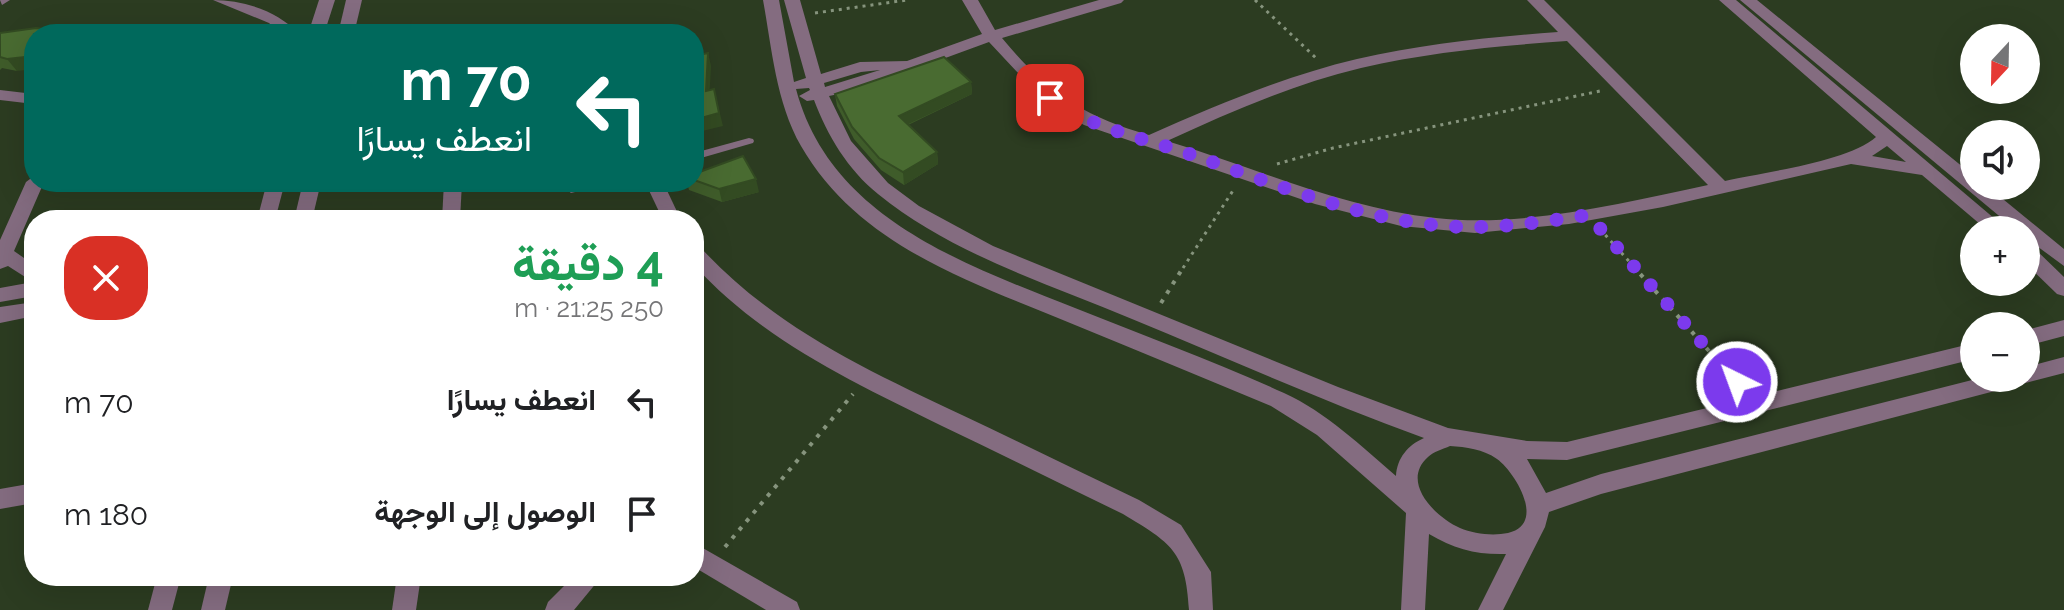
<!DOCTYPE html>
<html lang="ar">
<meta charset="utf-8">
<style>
body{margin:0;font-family:Raleway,Vazirmatn,sans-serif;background:#f2f2f2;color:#202124;direction:rtl;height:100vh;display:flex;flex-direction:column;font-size:30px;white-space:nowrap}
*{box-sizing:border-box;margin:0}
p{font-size:26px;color:#757577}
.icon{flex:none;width:44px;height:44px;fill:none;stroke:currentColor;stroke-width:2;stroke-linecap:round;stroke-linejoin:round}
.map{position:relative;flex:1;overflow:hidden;direction:ltr}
.drawer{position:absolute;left:24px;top:210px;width:680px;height:376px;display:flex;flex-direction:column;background:#fff;border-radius:32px;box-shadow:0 8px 32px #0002;direction:rtl}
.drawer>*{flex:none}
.guide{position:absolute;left:24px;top:24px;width:680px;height:168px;border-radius:32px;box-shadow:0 8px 32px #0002;direction:rtl;background:#00695c;color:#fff;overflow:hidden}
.needle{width:52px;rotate:202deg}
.controls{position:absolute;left:1960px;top:24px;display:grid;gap:16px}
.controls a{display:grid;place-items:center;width:80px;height:80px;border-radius:50%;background:#fff;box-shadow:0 8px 32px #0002;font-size:40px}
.pin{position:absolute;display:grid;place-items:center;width:68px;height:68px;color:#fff;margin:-34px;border-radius:16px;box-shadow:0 4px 12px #0006}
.me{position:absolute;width:88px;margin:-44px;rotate:318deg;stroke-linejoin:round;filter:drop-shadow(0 0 6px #0008)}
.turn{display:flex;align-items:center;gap:28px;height:168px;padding:0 40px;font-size:36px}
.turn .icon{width:104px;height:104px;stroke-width:2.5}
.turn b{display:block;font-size:56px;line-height:68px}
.round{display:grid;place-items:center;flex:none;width:84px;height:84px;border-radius:32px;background:#f2f2f2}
.summary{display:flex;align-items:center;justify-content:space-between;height:136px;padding:0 40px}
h1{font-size:48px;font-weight:700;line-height:60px;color:#1e9e55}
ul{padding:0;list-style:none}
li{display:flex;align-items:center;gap:24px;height:112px;padding:0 40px}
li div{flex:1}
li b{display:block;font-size:30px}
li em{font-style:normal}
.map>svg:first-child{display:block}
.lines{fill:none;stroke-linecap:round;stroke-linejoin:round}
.path-far1{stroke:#86947d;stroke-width:3;stroke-dasharray:3 5;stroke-linecap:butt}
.path{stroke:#86947d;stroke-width:4;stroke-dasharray:4 7;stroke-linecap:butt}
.service{fill:#846c80;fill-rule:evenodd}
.minor{fill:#846c80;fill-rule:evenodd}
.wall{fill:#3f5c2a}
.shaded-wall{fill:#334b22}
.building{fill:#496b31;stroke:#334b22;stroke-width:2}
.route{stroke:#7c3aed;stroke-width:14;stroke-dasharray:0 25.2}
</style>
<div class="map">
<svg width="2064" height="610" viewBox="0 0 2064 610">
<rect width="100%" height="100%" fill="#2c3c21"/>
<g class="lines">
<!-- path-far1 -->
<g class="path-far1">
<path d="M 1255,0 L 1317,59"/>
<path d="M 815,13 L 907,0"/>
<path d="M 1277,164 L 1333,148 L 1600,91"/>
<path d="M 1600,229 L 1635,268"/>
<path d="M 1183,268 L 1234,189"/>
</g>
<!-- path -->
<g class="path">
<path d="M 1633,266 L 1743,389"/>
<path d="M 1161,303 L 1184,266"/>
<path d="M 725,547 L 853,394"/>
</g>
<!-- service -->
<g class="service">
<path d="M 749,138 L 753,139 L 754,141 L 753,143 L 694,160 L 694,153 Z"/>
<path d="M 585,182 L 605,182 L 604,185 L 571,193 L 566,189 L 567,186 Z"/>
</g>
<!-- minor -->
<g class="minor">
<path d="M 0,0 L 10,0 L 2,5 Z"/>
<path d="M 213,0 C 244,0 278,11 299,34 L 281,34 L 269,23 Z"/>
<path d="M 319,0 L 335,0 L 324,34 L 308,34 Z"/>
<path d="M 346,0 L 362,0 L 354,34 L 338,34 Z"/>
<path d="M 763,0 L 779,0 L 794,82 L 806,78 L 784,0 L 800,0 L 821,74 L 860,62 L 907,61 L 982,34 L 962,0 L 978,0 L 995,30 L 1099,0 L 1124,0 L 1121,3 L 1002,38 C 1046,91 1082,116 1149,135 C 1217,105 1285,76 1357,59 C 1423,44 1491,37 1558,32 L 1527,0 L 1544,0 L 1725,181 C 1764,172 1848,162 1876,137 L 1719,0 L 1736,0 L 2008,230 L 1987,230 L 1922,175 L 1851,164 L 1663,207 L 1569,224 L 1475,233 L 1401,226 L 1315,204 L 1084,125 L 1047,104 L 989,42 L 858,90 L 829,96 L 851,141 L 888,183 L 919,206 L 993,246 L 1338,387 L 1448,428 L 1527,441 L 1567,442 L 1974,343 L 1974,359 L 1567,460 L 1527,459 L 1546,493 L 1601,474 L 1980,378 L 2026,378 L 2026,367 L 2064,357 L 2064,373 L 1601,494 L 1549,512 L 1545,527 L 1503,610 L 1478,610 L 1506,554 C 1477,555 1454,549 1429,534 L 1425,610 L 1401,610 L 1406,513 L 1317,435 L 1271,406 C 1206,379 1141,352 1075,325 C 974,283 859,247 801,146 C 776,102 772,49 763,0 ZM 1567,41 L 1708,185 C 1623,203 1523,228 1436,218 C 1342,208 1256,168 1167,141 C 1230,112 1294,84 1361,68 C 1429,52 1498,46 1567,41 ZM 880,70 L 825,87 L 824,83 L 861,72 ZM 809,88 L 810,90 L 799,96 L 807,101 L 814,100 C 827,135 848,170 878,194 C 952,254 1046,283 1132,319 C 1229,359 1325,402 1424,438 C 1408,445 1397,458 1396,476 C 1361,446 1326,412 1284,393 C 1216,362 1145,336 1075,308 C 964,264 830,218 796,89 ZM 1887,146 L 1906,162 L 1872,156 ZM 1450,446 C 1466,447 1483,449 1497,459 C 1515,472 1547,524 1508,533 C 1493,536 1474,534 1460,528 C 1435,517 1400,482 1428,457 C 1433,452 1443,449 1450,446 Z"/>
<path d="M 1740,0 L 1757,0 L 1974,176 L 1974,186 L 1987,186 L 2064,249 L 2064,266 L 2026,238 L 2026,230 L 2016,230 Z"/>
<path d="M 0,90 L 34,94 L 34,104 L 0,100 Z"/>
<path d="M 34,176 L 34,182 L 44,182 L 14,251 L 34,265 L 34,296 L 0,302 L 0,288 L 33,282 L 8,266 L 0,269 L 0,240 L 26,182 Z"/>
<path d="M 267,182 L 285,182 L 275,220 L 257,220 Z"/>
<path d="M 303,182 L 321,182 L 312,220 L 294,220 Z"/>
<path d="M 444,182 L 462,182 L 460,220 L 442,220 Z"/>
<path d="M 645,182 L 663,182 L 681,220 L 663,220 Z"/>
<path d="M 2026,245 L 2033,247 L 2064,277 L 2064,296 L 2057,294 L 2026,264 Z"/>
<path d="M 694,246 L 701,248 C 774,327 866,370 962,415 C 1021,443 1080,472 1139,500 L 1181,525 L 1211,572 L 1213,610 L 1189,610 C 1186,551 1171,543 1123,514 C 1063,485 1003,455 942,426 C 853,382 762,340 694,265 Z"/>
<path d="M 34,302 L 34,316 L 0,323 L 0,307 Z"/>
<path d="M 2064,320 L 2064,336 L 2026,346 L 2026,330 Z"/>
<path d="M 34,483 L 34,503 L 0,509 L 0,489 Z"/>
<path d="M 694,543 L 797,602 L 800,610 L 766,610 L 694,567 Z"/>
<path d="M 157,576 L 181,576 L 172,610 L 148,610 Z"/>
<path d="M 209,576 L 233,576 L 225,610 L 201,610 Z"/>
<path d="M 397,576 L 421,576 L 416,610 L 392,610 Z"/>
<path d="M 574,576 L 602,576 L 574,610 L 545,610 L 548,602 Z"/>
</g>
</g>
<!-- wall -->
<g class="wall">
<path d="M 0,33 L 17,71 L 2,68 L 0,70 Z"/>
<path d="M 971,82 L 972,94 L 908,125 L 937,152 L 938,164 L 904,185 L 881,170 L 854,139 L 837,106 L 835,94 Z"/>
<path d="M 694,174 L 759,192 L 722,202 L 689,190 L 687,182 L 694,182 Z"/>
</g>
<!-- shaded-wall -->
<g class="shaded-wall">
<path d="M 708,53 L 711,66 L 709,103 L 706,91 Z"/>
<path d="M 34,56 L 34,69 L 17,71 L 7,59 Z"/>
<path d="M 971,82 L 972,94 L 900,128 L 899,116 Z"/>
<path d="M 714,89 L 723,126 L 694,133 L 694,120 Z"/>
<path d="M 937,152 L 938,164 L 904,185 L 903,172 Z"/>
<path d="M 756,179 L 759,192 L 722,202 L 719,189 Z"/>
</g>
<!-- building -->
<g class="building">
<path d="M 36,28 L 84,34 L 34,34 L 34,56 L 7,59 L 0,57 L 0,33 Z"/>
<path d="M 708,53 L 706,91 L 714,89 L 719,113 L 694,120 L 694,56 Z"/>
<path d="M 944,57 L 971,82 L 899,116 L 937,152 L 903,172 L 879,158 L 852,127 L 835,94 Z"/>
<path d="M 743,156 L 756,179 L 719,189 L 694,180 L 694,174 Z"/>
</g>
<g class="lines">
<!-- route -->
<path class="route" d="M 1050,98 C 1089,127 1138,137 1184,152 C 1276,184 1374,227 1472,227 C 1511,227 1550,221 1588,215 L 1737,382"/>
</g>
</svg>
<div class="controls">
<a><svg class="needle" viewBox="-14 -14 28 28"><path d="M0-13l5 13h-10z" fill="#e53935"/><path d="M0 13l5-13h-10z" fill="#757577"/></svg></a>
<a><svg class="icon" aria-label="sound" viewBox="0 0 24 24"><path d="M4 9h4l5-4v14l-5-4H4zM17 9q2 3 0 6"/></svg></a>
<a>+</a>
<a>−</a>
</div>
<div class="pin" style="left:1050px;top:98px;background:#d93025"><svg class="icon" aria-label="arrive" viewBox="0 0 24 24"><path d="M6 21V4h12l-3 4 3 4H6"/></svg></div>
<svg class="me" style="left:1737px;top:382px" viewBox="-20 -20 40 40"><circle r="17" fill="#7c3aed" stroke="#fff" stroke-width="3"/><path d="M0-11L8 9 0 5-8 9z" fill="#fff"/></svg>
<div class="guide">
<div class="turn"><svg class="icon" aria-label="left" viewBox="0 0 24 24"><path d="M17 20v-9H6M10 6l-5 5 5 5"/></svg><div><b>70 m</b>انعطف يسارًا</div></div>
</div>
<section class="drawer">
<div class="summary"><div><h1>4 دقيقة</h1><p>250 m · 21:25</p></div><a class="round" style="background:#d93025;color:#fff"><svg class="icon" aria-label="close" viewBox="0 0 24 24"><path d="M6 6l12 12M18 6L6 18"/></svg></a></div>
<ul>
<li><svg class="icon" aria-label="left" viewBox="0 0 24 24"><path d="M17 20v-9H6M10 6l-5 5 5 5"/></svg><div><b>انعطف يسارًا</b></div><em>70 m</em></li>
<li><svg class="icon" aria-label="arrive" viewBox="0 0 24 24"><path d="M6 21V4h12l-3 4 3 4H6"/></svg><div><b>الوصول إلى الوجهة</b></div><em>180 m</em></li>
</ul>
</section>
</div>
